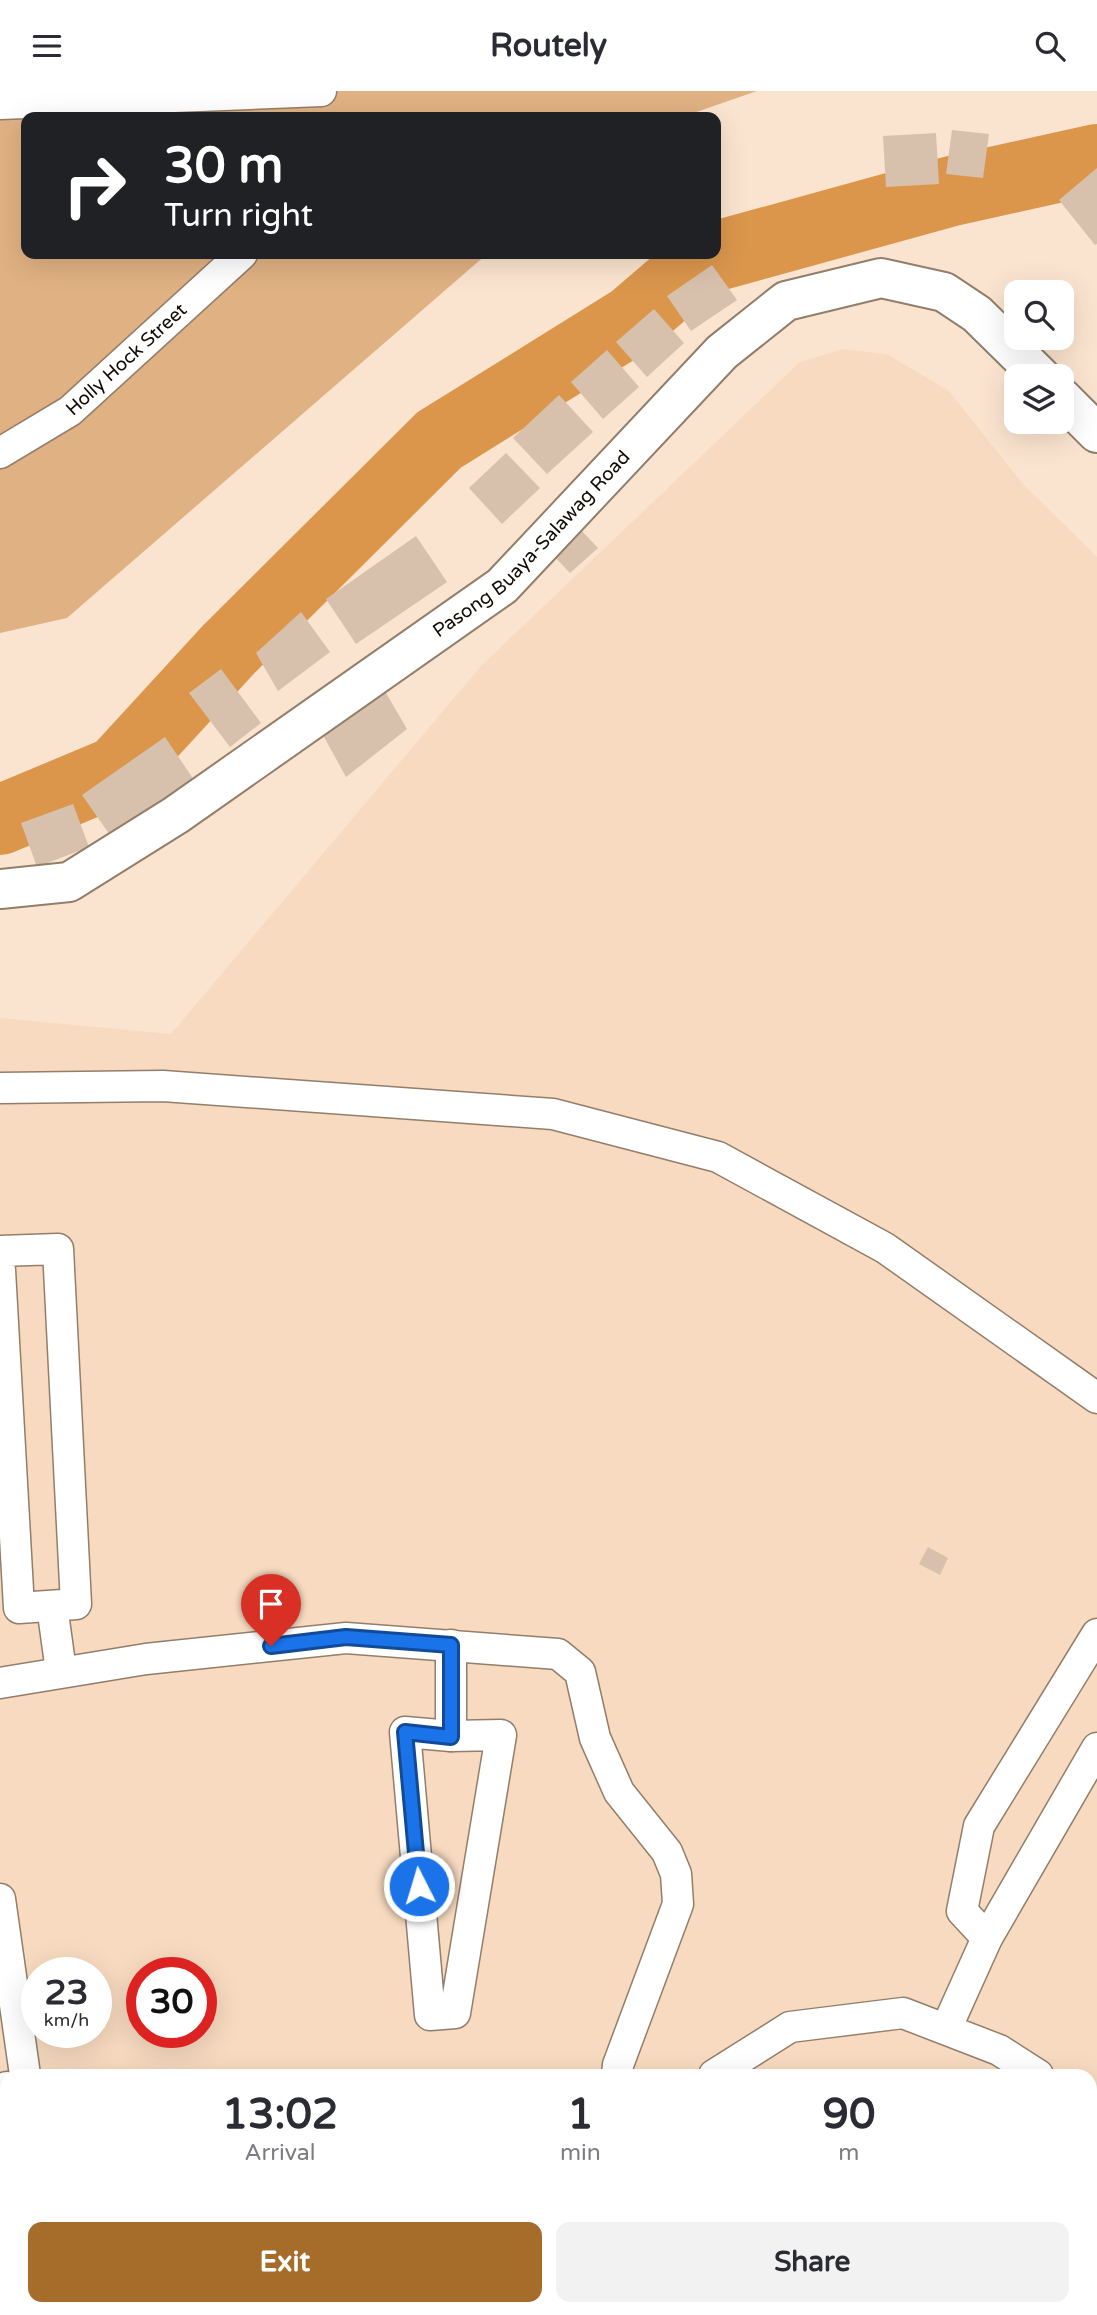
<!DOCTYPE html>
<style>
body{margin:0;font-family:"Varela Round",sans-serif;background:#f2f2f3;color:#2b2b33;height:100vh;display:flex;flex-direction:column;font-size:26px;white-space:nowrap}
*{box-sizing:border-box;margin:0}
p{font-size:23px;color:#7c7c81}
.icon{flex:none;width:38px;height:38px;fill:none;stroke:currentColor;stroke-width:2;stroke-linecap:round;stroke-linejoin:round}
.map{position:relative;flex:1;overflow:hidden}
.details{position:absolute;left:0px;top:1978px;width:1097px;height:247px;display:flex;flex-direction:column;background:#fff;border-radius:21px 21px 0 0;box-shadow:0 7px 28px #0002}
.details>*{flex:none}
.hud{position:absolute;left:21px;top:21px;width:700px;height:147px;border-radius:14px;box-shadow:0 7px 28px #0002;background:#202124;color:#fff;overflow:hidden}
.controls{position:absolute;left:1004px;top:189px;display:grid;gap:14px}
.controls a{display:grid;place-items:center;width:70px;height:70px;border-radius:14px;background:#fff;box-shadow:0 7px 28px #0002;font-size:35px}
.speed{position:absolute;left:21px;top:1866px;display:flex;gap:14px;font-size:35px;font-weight:700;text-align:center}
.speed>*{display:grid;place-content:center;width:91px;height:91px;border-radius:50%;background:#fff;box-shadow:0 7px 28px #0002;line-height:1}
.speed small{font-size:18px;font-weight:400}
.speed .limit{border:10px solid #d22;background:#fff;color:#111}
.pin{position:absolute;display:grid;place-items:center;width:60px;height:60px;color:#fff;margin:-72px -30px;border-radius:50% 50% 50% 0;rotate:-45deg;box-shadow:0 0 7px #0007}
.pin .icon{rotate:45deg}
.me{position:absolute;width:77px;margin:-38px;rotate:355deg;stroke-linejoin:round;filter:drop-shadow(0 0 5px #0008)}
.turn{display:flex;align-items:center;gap:24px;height:147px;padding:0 28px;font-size:32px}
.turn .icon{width:91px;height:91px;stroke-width:2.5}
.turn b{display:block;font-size:49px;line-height:60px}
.eta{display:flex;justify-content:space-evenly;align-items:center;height:119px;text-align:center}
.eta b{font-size:42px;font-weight:700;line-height:49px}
.cta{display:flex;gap:14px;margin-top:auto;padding:14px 28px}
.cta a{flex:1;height:80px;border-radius:14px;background:#a56c2a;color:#fff;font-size:28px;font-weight:700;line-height:80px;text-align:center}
.cta a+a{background:#f2f2f3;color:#2b2b33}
header{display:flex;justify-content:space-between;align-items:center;height:91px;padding:0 28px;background:#fff;font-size:32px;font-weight:700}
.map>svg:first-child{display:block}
.built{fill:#f7dabf;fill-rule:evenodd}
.green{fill:#e0b183}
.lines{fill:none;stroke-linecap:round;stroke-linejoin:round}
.river{stroke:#db964c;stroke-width:70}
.building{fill:#d7c1ac}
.street-casing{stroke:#927e6a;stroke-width:33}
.secondary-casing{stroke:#927e6a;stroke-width:42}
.street{stroke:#fff;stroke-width:30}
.secondary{stroke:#fff;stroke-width:38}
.route-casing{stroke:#114b97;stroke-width:18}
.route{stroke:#1a73e8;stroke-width:12}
.labels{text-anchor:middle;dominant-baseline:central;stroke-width:5;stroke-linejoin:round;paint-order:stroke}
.street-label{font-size:19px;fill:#120b05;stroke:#fbe4cf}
</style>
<header><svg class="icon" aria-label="menu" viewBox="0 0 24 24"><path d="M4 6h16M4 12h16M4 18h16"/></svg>Routely<svg class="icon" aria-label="search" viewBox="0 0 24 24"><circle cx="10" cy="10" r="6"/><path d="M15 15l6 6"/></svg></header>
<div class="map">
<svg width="1097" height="2224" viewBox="0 0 1097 2224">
<rect width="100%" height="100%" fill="#fbe4cf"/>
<!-- built -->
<path class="built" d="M 843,258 L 887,263 L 949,300 L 1022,392 L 1097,466 L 1097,2224 L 0,2224 L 0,927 L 171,943 L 481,575 L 800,271 ZM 37,1881 L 96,1881 L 96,1941 L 37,1941 ZM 142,1881 L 201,1881 L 201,1941 L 142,1941 ZM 7,1984 L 1090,1984 L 1090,2217 L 7,2217 Z"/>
<!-- green -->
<path class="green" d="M 0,0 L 757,0 L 682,26 L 26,26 L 26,163 L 487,163 L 67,527 L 0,542 Z"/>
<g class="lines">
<!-- river -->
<path class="river" d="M 0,729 L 117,680 L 229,558 L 439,349 L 632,229 L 702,169 L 952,100 L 1097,68"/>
</g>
<!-- building -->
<g class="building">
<path d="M 952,39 L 989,43 L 983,87 L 946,83 Z"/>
<path d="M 936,42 L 939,93 L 886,96 L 883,45 Z"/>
<path d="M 1097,77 L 1097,153 L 1095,154 L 1059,109 Z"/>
<path d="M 712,174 L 737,209 L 691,240 L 667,205 Z"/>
<path d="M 654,218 L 684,252 L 647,286 L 616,251 Z"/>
<path d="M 607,259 L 639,296 L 603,328 L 571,291 Z"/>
<path d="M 559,304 L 593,341 L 547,383 L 513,347 Z"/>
<path d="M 506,362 L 540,397 L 502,433 L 469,397 Z"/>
<path d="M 579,437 L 598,457 L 570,482 L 552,463 Z"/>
<path d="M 416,445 L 447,491 L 356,553 L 326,508 Z"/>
<path d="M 301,521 L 330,561 L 278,600 L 256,562 Z"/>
<path d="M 221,578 L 261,632 L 230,656 L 189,602 Z"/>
<path d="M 379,590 L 407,638 L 346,686 L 318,635 Z"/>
<path d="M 165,646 L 194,689 L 112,747 L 82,704 Z"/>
<path d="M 73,713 L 89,756 L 37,776 L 21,732 Z"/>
<path d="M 928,1456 L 948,1467 L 940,1484 L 919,1473 Z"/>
</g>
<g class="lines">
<!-- street casing -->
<g class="street-casing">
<g id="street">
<path d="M 0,13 L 321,0"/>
<path id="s1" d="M 0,362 L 70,320 L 242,163"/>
<path d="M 0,997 L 163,995 L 553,1023 L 718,1066 L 885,1157 L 1097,1307"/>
<path d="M 0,1160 L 58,1158 L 76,1513 L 19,1517 L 0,1179"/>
<path d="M 52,1515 L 61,1580"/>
<path d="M 451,1554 L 451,1645"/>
<path d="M 0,1592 L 146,1568 L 346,1547 L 558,1563 L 580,1581 L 595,1647 L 619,1701 L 667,1761 L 676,1783 L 678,1813 L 618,1974 L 617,1984"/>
<path d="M 405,1641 L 451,1645 L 501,1644 L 455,1922 L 430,1924 Z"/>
<path d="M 0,1808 L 25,1984"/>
<path d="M 987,1847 L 962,1820 L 979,1735 L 1097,1543"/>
<path d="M 946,1938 L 987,1847 L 1097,1657"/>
<path d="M 714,1984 L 790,1936 L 903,1922 L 999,1959 L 1038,1984"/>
<path d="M 0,1998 L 7,1996"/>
<path d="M 1090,2018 L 1097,2022"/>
<path d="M 174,2217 L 176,2224"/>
<path d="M 237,2217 L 239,2224"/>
<path d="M 587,2224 L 587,2217"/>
<path d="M 914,2224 L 917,2217"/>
<path d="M 978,2224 L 981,2217"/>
</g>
</g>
<!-- secondary casing -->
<g class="secondary-casing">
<g id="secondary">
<path d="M 1062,307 L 1097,342"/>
<path id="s2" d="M 0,798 L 69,791 L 176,724 L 502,495 L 722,261 L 786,210 L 881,187 L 944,201 L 977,223 L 1040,285"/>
</g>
</g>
<!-- street -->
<use href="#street" class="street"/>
<!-- secondary -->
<use href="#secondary" class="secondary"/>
</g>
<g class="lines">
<!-- route casing -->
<g class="route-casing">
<path id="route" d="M 271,1555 L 346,1546 L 451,1554 L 451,1646 L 405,1641 L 419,1795"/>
</g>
<!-- route -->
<use href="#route" class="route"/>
</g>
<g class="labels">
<!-- street labels -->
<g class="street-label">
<text stroke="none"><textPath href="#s1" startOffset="158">Holly Hock Street</textPath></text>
<text stroke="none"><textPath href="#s2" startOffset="644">Pasong Buaya-Salawag Road</textPath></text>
</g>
</g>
</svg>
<div class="controls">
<a><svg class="icon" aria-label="search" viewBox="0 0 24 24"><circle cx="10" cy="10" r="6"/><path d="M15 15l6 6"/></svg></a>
<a><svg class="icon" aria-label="layers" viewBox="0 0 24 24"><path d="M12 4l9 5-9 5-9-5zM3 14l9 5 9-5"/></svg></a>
</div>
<div class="speed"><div>23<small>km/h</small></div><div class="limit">30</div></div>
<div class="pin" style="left:271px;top:1555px;background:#d93025"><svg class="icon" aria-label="arrive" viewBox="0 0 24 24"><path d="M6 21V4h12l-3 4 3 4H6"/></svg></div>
<svg class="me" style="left:419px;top:1795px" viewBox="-20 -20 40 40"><circle r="17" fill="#1a73e8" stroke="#fff" stroke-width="3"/><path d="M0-11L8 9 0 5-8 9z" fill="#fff"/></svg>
<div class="hud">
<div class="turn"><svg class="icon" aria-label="right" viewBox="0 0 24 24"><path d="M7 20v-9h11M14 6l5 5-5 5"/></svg><div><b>30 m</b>Turn right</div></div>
</div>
<section class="details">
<div class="eta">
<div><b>13:02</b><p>Arrival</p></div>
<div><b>1</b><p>min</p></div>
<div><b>90</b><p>m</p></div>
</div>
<div class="cta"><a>Exit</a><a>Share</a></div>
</section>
</div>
